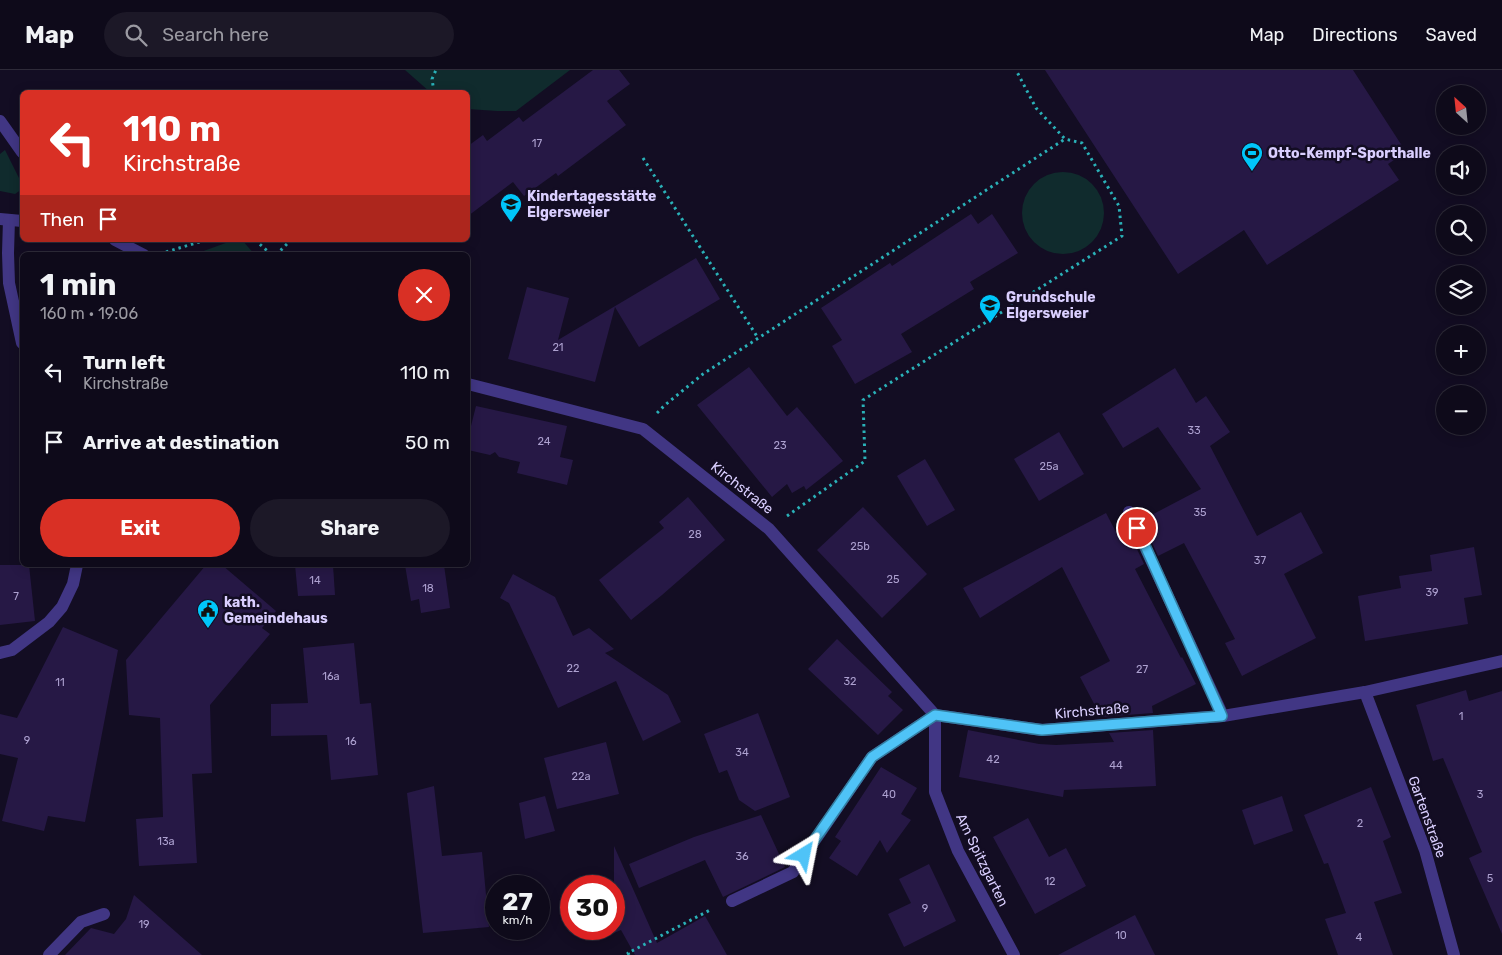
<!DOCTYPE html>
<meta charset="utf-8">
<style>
body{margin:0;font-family:Rubik,sans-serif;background:#1c1827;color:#f1f3f6;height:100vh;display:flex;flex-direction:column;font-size:19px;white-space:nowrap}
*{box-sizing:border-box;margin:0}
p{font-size:16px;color:#9b9aa2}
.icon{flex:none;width:28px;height:28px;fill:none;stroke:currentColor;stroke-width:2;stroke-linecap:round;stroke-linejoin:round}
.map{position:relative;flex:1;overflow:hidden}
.side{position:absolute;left:20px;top:182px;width:450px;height:315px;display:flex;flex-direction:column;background:#0e0a1a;border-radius:8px;box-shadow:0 2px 12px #0003,0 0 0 1px #2e2b39}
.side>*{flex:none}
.banner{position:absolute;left:20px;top:20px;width:450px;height:152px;border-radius:8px;box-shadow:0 2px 12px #0003,0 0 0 1px #2e2b39;background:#d93025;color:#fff;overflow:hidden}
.needle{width:32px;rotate:333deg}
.controls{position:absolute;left:1436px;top:15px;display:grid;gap:10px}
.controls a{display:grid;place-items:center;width:50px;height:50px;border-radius:50%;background:#0e0a1a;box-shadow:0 2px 12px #0003,0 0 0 1px #2e2b39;font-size:25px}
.speed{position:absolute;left:485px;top:805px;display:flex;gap:10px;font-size:25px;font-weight:700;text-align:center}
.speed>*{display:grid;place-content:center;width:65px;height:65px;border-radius:50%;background:#0e0a1a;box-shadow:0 2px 12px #0003,0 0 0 1px #2e2b39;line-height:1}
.speed small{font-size:12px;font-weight:400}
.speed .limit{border:8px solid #d22;background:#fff;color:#111}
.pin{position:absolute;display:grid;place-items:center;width:42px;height:42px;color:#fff;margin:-21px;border:2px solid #fff;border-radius:50%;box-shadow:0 1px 5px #0007}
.me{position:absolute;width:55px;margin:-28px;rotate:35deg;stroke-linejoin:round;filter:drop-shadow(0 0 4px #0008)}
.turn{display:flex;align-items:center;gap:18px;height:105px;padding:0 20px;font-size:22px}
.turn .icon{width:65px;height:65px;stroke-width:2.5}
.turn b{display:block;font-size:35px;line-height:42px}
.then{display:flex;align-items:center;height:48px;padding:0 20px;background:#0003;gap:10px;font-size:19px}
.round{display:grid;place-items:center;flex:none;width:52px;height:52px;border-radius:26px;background:#1c1827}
.overview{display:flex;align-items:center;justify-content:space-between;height:85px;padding:0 20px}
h1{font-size:30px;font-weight:700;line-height:38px}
.button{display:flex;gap:10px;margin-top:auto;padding:10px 20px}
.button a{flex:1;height:58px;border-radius:30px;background:#d93025;color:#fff;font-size:20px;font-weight:700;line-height:58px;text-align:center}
.button a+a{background:#1c1827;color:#f1f3f6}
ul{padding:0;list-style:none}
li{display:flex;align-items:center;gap:15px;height:70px;padding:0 20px}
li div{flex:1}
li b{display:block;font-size:19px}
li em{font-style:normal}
header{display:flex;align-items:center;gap:30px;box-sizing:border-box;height:70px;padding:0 25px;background:#0e0a1a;border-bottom:1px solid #2e2b39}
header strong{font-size:24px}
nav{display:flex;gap:28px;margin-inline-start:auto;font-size:18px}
.search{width:350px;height:45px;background:#1c1827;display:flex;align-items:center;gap:12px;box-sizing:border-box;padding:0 18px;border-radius:28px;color:#9b9aa2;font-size:19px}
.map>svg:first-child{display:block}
.green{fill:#102b2d}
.building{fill:#261845}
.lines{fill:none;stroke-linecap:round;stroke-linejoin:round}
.path{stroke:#2ab1b8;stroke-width:3;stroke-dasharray:2.5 4;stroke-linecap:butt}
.minor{stroke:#413684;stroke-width:12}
.route-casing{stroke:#337fa1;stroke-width:12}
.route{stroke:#4fc3f7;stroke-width:9}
.labels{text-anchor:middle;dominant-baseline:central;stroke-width:5;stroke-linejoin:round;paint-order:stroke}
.number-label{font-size:11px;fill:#ada1d0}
.poi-label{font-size:14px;font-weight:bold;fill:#dacfff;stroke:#130d23;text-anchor:start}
.street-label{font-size:14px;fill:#dacfff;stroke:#130d23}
</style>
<header>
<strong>Map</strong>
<div class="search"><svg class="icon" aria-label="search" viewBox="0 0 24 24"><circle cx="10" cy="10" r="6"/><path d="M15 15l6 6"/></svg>Search here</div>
<nav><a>Map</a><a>Directions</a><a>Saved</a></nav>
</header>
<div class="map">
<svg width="1502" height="885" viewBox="0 0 1502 885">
<rect width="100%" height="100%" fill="#130d23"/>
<!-- green -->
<g class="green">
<path d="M 405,0 L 570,0 L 516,41 L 497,41 L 468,39 L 468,22 L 430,22 Z"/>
<path d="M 5,80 L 22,114 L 22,119 L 15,124 L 0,121 L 0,84 Z"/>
<circle cx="1063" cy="143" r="41"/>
<path d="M 234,170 L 242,170 L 255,185 L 202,185 L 198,183 Z"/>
</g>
<!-- building -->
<g class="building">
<path d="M 593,0 L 619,0 L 630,14 L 607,31 L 626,55 L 558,106 L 556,103 L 524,126 L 513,112 L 468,146 L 468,76 L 483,65 L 487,71 L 519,47 L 523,52 Z"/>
<path d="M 1045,0 L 1353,0 L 1406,82 L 1388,94 L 1399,110 L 1267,195 L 1244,160 L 1178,204 Z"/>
<path d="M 971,144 L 978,154 L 992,144 L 1018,183 L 970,212 L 974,219 L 901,264 L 912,282 L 855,314 L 832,276 L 842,270 L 821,238 L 890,193 L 892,196 Z"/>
<path d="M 696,188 L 720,229 L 639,277 L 615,237 L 595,312 L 508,289 L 527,217 L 569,228 L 558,270 Z"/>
<path d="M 749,297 L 787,346 L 797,337 L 843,391 L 806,420 L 804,416 L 792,423 L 787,414 L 772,427 L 697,335 Z"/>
<path d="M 1175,298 L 1196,333 L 1206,326 L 1230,362 L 1210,376 L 1257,466 L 1301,442 L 1323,483 L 1284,504 L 1316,568 L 1242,606 L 1225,573 L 1235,569 L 1184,473 L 1158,486 L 1142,450 L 1201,419 L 1158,357 L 1123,378 L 1102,344 Z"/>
<path d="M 476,336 L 567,356 L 560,387 L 573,390 L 567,415 L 517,403 L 520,392 L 499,387 L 495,382 L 490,385 L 468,380 L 468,368 Z"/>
<path d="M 1059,362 L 1084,404 L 1039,431 L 1014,389 Z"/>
<path d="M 925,389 L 955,440 L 927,456 L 897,406 Z"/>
<path d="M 688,427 L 725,470 L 662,525 L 631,550 L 599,510 L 664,458 L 659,452 Z"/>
<path d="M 863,437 L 927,504 L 882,548 L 817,480 Z"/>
<path d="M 1106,443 L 1117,464 L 1127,458 L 1144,494 L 1135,499 L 1181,588 L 1182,587 L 1196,614 L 1152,636 L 1153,643 L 1101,647 L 1080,607 L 1110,591 L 1062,497 L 980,548 L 963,518 Z"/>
<path d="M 1474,477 L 1482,525 L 1464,528 L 1468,554 L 1365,571 L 1358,526 L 1401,518 L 1399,506 L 1432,501 L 1430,485 Z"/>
<path d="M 0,495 L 29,495 L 35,551 L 0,555 Z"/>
<path d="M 206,495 L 222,495 L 276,541 L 262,558 L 270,564 L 210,635 L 212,703 L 192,704 L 197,793 L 139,796 L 136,749 L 163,747 L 160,648 L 129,645 L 126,590 Z"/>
<path d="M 295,495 L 333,495 L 335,525 L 298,526 Z"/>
<path d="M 405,495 L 444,495 L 450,538 L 421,543 L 419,529 L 411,531 Z"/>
<path d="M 513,504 L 555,527 L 573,566 L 589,558 L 614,579 L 605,583 L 668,625 L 681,652 L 643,671 L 616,611 L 558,638 L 509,533 L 500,528 Z"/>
<path d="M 63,557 L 118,580 L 85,752 L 48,746 L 44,761 L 2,751 L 18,688 L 0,684 L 0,644 L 17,648 Z"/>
<path d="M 837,569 L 892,622 L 888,626 L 903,640 L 878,665 L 808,599 Z"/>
<path d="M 354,573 L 360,634 L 371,633 L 378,705 L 331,710 L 327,665 L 271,666 L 271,634 L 308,633 L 303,578 Z"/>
<path d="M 1466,620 L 1469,631 L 1502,621 L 1502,864 L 1469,788 L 1482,782 L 1443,688 L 1433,691 L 1416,635 Z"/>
<path d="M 758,643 L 790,727 L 755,741 L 739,730 L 727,700 L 719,703 L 704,664 Z"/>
<path d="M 968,660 L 1039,674 L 1056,675 L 1114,672 L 1109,663 L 1153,660 L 1156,716 L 1064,720 L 1063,727 L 959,707 Z"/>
<path d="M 606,672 L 619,724 L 557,739 L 544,688 Z"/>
<path d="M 881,697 L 917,718 L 901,744 L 911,750 L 887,783 L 880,770 L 857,806 L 829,788 L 841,771 L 835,767 Z"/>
<path d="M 434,716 L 442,786 L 482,782 L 489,857 L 423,863 L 407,723 Z"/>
<path d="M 1371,717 L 1391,767 L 1383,771 L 1402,823 L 1374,832 L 1393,885 L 1338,885 L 1325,849 L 1346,843 L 1328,793 L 1324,794 L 1304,745 Z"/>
<path d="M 545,726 L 555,761 L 525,769 L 519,733 Z"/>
<path d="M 1282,726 L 1293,761 L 1254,775 L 1242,740 Z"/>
<path d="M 761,745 L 785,797 L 723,827 L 705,790 L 639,818 L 629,794 L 694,767 Z"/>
<path d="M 1028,748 L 1049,787 L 1066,778 L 1086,816 L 1035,844 L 993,767 Z"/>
<path d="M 614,776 L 657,873 L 705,846 L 727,885 L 635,885 L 621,860 L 614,863 Z"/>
<path d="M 929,794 L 956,851 L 904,877 L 888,844 L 911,833 L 899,809 Z"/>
<path d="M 134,825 L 202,885 L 65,885 L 91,858 L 114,864 L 126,849 Z"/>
<path d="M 1135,845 L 1155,885 L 1058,885 Z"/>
</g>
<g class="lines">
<!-- path -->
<g class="path">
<path d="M 434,22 L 432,9 L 436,0"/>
<path d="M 643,88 L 758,268"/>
<path d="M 255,170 L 272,185"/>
<path d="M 166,182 L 206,170"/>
<path d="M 276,185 L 291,170"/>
<path d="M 657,343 L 665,335 L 703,304 L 1065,69"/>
<path d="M 787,446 L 865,391 L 863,330 L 1122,166 L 1119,136 L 1082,73 L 1065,69 L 1036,38 L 1016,0"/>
<path d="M 629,885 L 628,883 L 712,839"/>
</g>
<!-- minor -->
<g class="minor">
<path d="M 0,51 L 22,82"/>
<path d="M 0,149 L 22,151"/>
<path d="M 9,150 L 8,183 L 9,213 L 22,273"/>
<path d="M 115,170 L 144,185"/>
<path d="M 468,314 L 643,359 L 769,459 L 935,645 L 1042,660 L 1223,646 L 1365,622 L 1502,591"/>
<path d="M 1129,442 L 1223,646"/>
<path d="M 0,583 L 12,580 L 49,552 L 62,537 L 73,514 L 77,495"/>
<path d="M 1365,622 L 1425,780 L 1454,885"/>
<path d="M 935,645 L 935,722 L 958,781 L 1014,885"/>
<path d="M 732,831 L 793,802 L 872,687 L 935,645"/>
<path d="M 49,885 L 81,852 L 104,844"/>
</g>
</g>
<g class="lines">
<!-- route casing -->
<g class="route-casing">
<path id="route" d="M 804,785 L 872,687 L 935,645 L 1042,660 L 1222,646 L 1137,458"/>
</g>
<!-- route -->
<use href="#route" class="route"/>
</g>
<!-- icons -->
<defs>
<g id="stadium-pin" transform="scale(1.125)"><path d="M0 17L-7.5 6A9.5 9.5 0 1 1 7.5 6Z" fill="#00c6fa" stroke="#130d23"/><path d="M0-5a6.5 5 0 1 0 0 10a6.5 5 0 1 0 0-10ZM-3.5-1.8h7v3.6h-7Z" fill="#111"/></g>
<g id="school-pin" transform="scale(1.125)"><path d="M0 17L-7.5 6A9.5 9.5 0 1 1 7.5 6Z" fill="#00c6fa" stroke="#130d23"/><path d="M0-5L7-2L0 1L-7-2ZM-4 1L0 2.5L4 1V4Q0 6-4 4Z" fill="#111"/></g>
<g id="civic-pin" transform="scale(1.125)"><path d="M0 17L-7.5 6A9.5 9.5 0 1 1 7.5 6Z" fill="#00c6fa" stroke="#130d23"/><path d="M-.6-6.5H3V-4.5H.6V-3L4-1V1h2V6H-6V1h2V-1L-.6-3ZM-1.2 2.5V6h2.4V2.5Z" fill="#111"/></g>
</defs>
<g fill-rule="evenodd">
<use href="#stadium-pin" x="1252" y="83"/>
<use href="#school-pin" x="511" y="134"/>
<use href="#school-pin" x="990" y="235"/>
<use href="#civic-pin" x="208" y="540"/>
</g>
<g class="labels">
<!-- number labels -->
<g class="number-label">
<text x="537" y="73">17</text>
<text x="558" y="277">21</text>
<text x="1194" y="360">33</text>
<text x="544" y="371">24</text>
<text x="780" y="375">23</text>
<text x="1049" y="396">25a</text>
<text x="1200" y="442">35</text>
<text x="695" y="464">28</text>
<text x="860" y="476">25b</text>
<text x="1260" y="490">37</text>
<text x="893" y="509">25</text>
<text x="315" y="510">14</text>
<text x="428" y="518">18</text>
<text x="1432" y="522">39</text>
<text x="16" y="526">7</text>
<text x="573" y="598">22</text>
<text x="1142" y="599">27</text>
<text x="331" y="606">16a</text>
<text x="850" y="611">32</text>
<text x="60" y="612">11</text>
<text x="1461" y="646">1</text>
<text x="27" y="670">9</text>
<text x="351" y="671">16</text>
<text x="742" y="682">34</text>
<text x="993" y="689">42</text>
<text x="1116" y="695">44</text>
<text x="581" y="706">22a</text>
<text x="889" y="724">40</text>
<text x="1480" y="724">3</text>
<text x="1360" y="753">2</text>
<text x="166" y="771">13a</text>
<text x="742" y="786">36</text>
<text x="1490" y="808">5</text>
<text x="1050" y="811">12</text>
<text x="925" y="838">9</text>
<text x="144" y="854">19</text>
<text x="1121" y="865">10</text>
<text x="1359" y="867">4</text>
</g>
<!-- poi labels -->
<g class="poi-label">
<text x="1268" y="83">Otto-Kempf-Sporthalle</text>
<text x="527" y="126">Kindertagesstätte<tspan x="527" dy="16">Elgersweier</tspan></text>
<text x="1006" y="227">Grundschule<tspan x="1006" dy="16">Elgersweier</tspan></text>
<text x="224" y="532">kath.<tspan x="224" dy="16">Gemeindehaus</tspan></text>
</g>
<!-- street labels -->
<g class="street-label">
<text transform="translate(742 418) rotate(38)">Kirchstraße</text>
<text transform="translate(1092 641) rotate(-5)">Kirchstraße</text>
<text transform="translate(1427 747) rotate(70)">Gartenstraße</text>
<text transform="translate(982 790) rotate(64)">Am Spitzgarten</text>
</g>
</g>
</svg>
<div class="controls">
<a><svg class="needle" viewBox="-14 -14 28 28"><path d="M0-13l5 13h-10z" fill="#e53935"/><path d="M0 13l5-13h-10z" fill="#9b9aa2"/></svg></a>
<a><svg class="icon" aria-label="sound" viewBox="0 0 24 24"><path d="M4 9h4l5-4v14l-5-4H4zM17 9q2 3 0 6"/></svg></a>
<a><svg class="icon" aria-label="search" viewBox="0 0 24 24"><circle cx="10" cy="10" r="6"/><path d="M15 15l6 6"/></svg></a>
<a><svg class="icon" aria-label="layers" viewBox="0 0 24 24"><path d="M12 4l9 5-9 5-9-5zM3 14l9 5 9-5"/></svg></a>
<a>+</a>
<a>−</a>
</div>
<div class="speed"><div>27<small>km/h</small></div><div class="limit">30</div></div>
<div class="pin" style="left:1137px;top:458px;background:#d93025"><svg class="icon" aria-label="arrive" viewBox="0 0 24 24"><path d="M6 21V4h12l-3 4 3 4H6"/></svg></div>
<svg class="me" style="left:804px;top:785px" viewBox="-20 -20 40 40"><path d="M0-17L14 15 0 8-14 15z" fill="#4fc3f7" stroke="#fff" stroke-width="4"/></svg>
<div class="banner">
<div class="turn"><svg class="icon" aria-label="left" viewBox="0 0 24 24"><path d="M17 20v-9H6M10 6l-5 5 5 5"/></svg><div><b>110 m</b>Kirchstraße</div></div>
<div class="then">Then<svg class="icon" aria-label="arrive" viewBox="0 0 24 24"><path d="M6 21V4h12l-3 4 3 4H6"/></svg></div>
</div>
<section class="side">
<div class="overview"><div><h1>1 min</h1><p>160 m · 19:06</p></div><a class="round" style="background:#d93025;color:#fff"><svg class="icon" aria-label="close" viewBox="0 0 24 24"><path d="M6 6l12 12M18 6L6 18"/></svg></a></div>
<ul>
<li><svg class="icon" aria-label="left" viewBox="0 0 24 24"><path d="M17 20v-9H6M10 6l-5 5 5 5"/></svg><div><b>Turn left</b><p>Kirchstraße</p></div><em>110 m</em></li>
<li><svg class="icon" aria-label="arrive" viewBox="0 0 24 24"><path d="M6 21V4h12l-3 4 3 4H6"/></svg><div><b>Arrive at destination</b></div><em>50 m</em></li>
</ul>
<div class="button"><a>Exit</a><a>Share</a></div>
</section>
</div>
